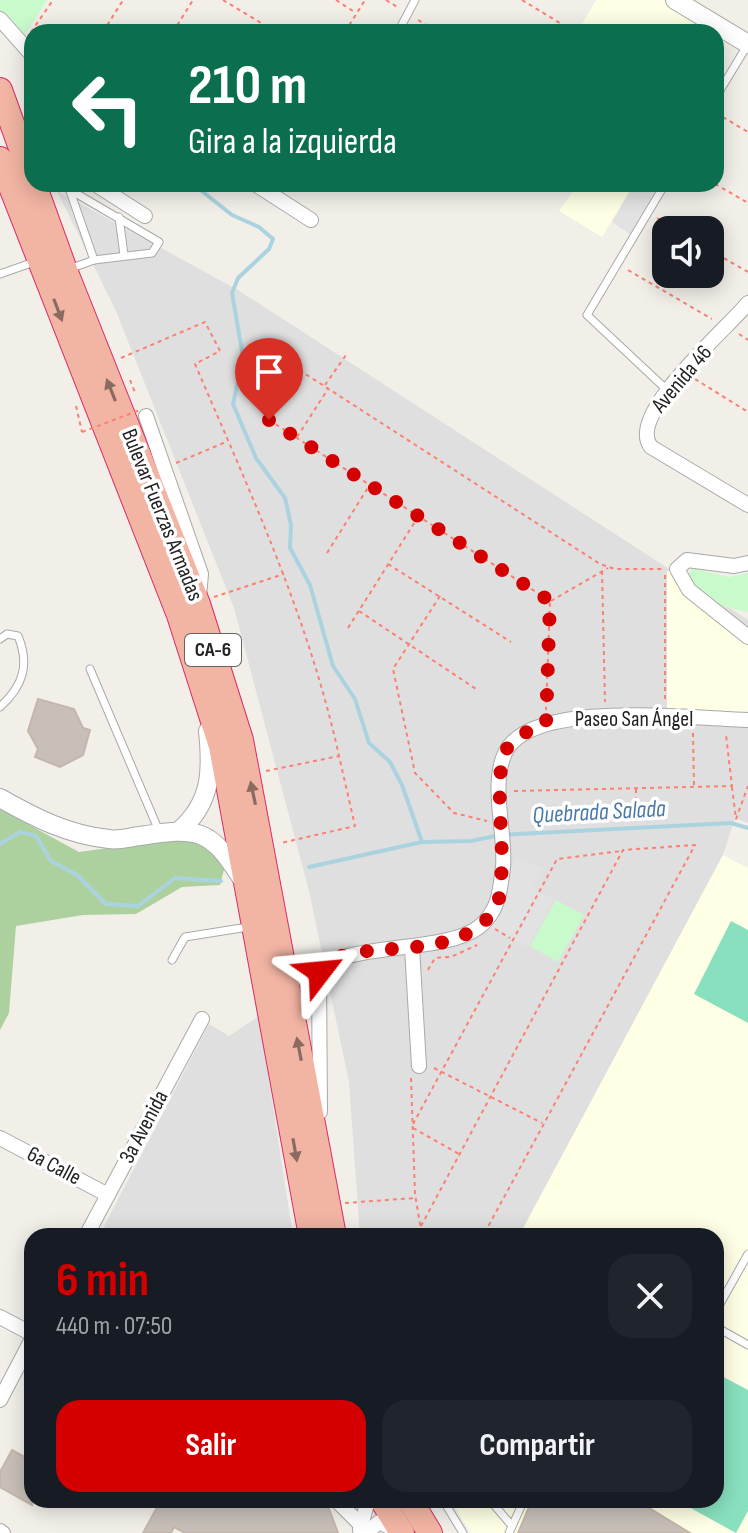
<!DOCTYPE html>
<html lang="es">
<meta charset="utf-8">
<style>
body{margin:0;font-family:"Sofia Sans Condensed",sans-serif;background:#20242c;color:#f1f3f6;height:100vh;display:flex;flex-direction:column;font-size:30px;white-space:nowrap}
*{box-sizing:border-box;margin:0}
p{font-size:26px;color:#9ea1a6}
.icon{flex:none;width:44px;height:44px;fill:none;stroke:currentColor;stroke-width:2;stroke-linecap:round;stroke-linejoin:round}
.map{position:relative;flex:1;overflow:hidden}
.sheet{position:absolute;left:24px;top:1228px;width:700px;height:280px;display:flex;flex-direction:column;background:#171b24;border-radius:24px;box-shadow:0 4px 20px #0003}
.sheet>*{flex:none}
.banner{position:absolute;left:24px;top:24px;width:700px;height:168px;border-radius:24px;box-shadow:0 4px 20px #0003;background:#0b6e4f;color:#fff;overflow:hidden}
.buttons{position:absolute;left:652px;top:216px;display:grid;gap:16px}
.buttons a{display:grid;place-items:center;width:72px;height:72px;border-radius:16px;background:#171b24;box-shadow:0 4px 20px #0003;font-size:40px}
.pin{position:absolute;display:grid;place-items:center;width:68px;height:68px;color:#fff;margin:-82px -34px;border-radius:50% 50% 50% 0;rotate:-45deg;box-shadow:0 0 8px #0007}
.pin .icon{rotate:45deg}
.me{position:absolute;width:88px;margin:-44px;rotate:61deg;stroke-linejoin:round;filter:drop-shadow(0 0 6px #0008)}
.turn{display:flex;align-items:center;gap:28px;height:168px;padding:0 32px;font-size:36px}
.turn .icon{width:104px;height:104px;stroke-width:2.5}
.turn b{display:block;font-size:56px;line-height:68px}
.round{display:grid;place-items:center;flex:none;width:84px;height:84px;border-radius:24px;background:#20242c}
.overview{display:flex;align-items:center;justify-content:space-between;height:136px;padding:0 32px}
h1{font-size:48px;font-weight:700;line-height:60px;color:#d40000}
.button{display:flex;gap:16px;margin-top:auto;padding:16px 32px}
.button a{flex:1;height:92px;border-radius:24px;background:#d40000;color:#fff;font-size:32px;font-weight:700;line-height:92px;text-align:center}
.button a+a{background:#20242c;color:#f1f3f6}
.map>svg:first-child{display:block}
.residential{fill:#e0dfdf}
.education{fill:#ffffe5}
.forest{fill:#add19e}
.park{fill:#c8facc}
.pitch{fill:#88e0be}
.parking{fill:#e2e2e2}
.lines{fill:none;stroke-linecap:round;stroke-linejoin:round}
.stream{stroke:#aad3df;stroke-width:4}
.building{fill:#c7bfb8;stroke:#c4b6ab;stroke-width:2}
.service-casing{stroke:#a9a9a9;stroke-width:9}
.minor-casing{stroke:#a9a9a9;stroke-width:16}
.tertiary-casing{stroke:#a9a9a9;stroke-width:20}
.trunk-casing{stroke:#dc2a67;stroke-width:26}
.path{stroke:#fa8072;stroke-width:2;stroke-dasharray:4 4;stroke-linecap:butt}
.service{stroke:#fff;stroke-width:7}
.minor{stroke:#fff;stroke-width:14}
.tertiary{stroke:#fff;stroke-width:18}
.trunk{stroke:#f2b4a3;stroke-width:24}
.path-bridge{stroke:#fa8072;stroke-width:2;stroke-dasharray:4 4;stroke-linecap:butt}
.oneway{fill:#8a6b62}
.route{stroke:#d40000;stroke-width:14;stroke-dasharray:0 25.2}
.labels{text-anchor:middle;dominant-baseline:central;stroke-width:7;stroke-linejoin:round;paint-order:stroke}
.shield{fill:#fff;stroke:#646464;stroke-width:2}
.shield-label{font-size:20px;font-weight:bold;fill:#222}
.street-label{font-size:22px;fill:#222;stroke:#fff}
.water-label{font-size:24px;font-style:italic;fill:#4a7aab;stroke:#fff}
</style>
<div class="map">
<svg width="748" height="1533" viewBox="0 0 748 1533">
<rect width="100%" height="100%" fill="#f2efe9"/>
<!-- residential -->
<g class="residential">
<path d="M 57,191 L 238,290 L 748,620 L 748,823 L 735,818 L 723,855 L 519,1236 L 360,1236 L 349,1082 L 309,891 L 234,608 L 116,311 Z"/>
<path d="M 259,1016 L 293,1236 L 99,1236 L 209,1024 L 229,1036 Z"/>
</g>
<!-- education -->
<g class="education">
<path d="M 596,0 L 663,0 L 723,34 L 716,45 L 716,32 L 577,32 Z"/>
<path d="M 578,184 L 634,184 L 602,237 L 559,211 Z"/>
<path d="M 667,571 L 675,571 L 748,641 L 748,715 L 667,712 Z"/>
<path d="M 723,855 L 748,868 L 748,1533 L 471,1533 L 450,1500 L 716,1500 L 716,1236 L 519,1236 Z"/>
</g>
<!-- forest -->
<path class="forest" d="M 0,809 L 79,852 L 181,838 L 212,846 L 225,866 L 220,885 L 182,887 L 136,914 L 83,915 L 16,926 L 9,1013 L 0,1030 Z"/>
<!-- park -->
<g class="park">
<path d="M 0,0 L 47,0 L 23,38 L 0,10 Z"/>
<path d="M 691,568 L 729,577 L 748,573 L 748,612 C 724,607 700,602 689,578 Z"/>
<path d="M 556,900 L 584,915 L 558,962 L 530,946 Z"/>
</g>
<!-- pitch -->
<g class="pitch">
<path d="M 731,921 L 748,930 L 748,1023 L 694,994 Z"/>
<path d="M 716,1373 L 748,1390 L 748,1511 L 736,1533 L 676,1500 L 716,1500 Z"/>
</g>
<!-- parking -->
<g class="parking">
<path d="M 634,184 L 659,184 L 630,234 L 612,222 Z"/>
<path d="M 515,859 L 544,868 L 533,888 L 554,899 L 528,947 L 488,926 L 504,904 Z"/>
</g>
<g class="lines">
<!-- stream -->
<g class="stream">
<path d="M 193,184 L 232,215 L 259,227 L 273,239 L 269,249 L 238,278 L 232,293 L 243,357 L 233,404 L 256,458 L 285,498 L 291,525 L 290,548 L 310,585 L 333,666 L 355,699 L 369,743 L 390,762 L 402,785 L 422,842"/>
<path d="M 0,844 L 20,832 L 36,836 L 51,861 L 77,875 L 106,904 L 138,906 L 175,878 L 221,881"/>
<path d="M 309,867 L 422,842 L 471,841 L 500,835 L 731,823 L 748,828"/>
</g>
</g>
<!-- building -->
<g class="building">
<path d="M 38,699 L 74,709 L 83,728 L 90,730 L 83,755 L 60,767 L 35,757 L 38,749 L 28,731 Z"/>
<path d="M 12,1450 L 32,1461 L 32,1505 L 0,1487 L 0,1472 Z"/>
<path d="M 161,1500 L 298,1500 L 310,1506 L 313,1500 L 329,1509 L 338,1533 L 185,1533 L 174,1527 L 171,1533 L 143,1533 Z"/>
<path d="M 532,1500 L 636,1500 L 690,1533 L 518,1533 Z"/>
</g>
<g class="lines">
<!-- service casing -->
<g class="service-casing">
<g id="service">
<path d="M 398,32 L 415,0"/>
<path d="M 716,97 L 748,44"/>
<path d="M 60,184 L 159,242 L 152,253 L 94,260 L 69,269"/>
<path d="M 665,184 L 587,315 L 667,390"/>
<path d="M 70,191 L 94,260"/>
<path d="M 119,217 L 124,255"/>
<path d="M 0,274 L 37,261"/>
<path d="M 0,639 L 7,634 L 18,636 C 30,665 23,686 0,707"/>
<path d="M 90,669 L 159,831"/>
<path d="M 172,960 L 185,937 L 248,927"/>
<path d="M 550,1236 L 552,1236"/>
<path d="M 716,1311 L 748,1254"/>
<path d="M 716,1327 L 748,1345"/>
<path d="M 443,1500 L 463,1533"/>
<path d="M 490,1500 L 512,1526"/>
<path d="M 509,1533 L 524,1500"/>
</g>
</g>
<!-- minor casing -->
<g class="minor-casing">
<g id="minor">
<path d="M 0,19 L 32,55"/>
<path d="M 95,184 L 145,216"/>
<path d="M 255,184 L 311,220"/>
<path d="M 748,303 C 727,329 625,415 651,447 L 748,505"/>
<path d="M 146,416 L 201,574 L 199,596"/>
<path d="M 748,563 L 734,566 L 687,560 L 677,569 L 689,590 L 748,637"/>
<path d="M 412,948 L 419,1066"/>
<path d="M 285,978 L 319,977"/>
<path d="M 320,1112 L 319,977 C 328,940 442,956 479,927 C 499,911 500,891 503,867 C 506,832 490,786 505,753 C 530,698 696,719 748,720"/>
<path d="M 0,1138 L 108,1195"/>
<path d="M 86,1236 L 202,1019"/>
<path d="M 0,1317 L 32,1334"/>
<path d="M 0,1400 L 32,1339"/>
<path d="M 336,1500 L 361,1525"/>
<path d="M 360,1530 L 368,1500"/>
<path d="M 0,1531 L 3,1533"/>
<path d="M 366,1533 L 379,1522 L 398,1531"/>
</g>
</g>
<!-- tertiary casing -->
<g class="tertiary-casing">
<g id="tertiary">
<path d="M 675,0 L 748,44"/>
<path d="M 0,798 C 35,818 69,835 109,839 C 119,841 130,837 140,836 C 198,827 210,828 242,879"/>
<path d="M 180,830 C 212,802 212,770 208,731"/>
</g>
</g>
<!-- trunk casing -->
<g class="trunk-casing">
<g id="trunk">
<path d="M 0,90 L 65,270 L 198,604 L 241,740 L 334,1236"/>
<path d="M 0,159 L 179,615 L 221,746 L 311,1236"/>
<path d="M 382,1500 L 402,1533"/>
<path d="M 410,1500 L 430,1533"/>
</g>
</g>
<!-- path -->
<g class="path">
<path d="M 223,0 L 276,32"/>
<path d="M 336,0 L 356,13"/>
<path d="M 386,0 L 399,8"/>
<path d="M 522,0 L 573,31"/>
<path d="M 418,20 L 438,32"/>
<path d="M 31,32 L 53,0"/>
<path d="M 103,32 L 123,0"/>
<path d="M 173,32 L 193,0"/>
<path d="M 345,32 L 365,0"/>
<path d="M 716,113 L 748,132"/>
<path d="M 715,184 L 748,203"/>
<path d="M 657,218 L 677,230"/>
<path d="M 710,250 L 748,272"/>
<path d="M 628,270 L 712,319"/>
<path d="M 739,334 L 748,340"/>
<path d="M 259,344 L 600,564 L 615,569 L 664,569"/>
<path d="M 121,358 L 205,322 L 220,351 L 195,364 C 250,492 309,619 339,756"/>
<path d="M 695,379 L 748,412"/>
<path d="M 130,380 L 136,395"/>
<path d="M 325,385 L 346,355"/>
<path d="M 76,406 L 82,432"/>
<path d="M 269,420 L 550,601 L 546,710"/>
<path d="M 297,437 L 328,389"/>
<path d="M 176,463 L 226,442"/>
<path d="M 327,553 L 369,486"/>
<path d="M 388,564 L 511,642"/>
<path d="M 602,571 L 605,702"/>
<path d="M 665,575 L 665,700"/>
<path d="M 440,596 L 393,669 L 415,773 L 454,813 L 487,821"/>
<path d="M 214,597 L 284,574"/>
<path d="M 551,601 L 608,568"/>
<path d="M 359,611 L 476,689"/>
<path d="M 348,628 L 418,517"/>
<path d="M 693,733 L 694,786"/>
<path d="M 266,771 L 339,756 L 355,826 L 281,843"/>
<path d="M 732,787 L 736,819 L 748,786"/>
<path d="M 636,789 L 636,818"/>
<path d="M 514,791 L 732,786 L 726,735"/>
<path d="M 495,929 L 510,938"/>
<path d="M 428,970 L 435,958 L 451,957 L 477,945"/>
<path d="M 434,1068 L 542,1123"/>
<path d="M 411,1078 L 415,1194 L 422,1236"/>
<path d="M 413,1124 L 557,859 L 622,851"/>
<path d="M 413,1128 L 459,1154"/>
<path d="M 345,1203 L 415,1198"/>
<path d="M 421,1226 L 623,850 L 695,845 L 483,1236"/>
</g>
<!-- service -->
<use href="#service" class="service"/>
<!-- minor -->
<use href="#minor" class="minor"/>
<!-- tertiary -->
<use href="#tertiary" class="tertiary"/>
<!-- trunk -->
<use href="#trunk" class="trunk"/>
<!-- path-bridge -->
<path class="path-bridge" d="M 82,432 L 140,410"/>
</g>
<!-- one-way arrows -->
<defs><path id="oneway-solid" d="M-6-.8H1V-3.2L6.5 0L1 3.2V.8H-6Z" transform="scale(2)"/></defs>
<g class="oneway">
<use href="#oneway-solid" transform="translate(58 310) rotate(69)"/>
<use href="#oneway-solid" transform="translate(111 390) rotate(-112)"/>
<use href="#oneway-solid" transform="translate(253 793) rotate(-102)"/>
<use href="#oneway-solid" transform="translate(299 1049) rotate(-101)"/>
<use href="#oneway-solid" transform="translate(295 1150) rotate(80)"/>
</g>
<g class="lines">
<!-- route -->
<path class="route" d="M 269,420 L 550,601 L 546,724 C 532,728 514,737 506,750 C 493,775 505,846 501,878 C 500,888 501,899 495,908 C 458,971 341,931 320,972"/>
</g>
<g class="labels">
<!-- shield labels -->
<rect class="shield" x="185" y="634" width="56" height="32" rx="6"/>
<g class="shield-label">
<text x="213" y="650">CA-6</text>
</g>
<!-- street labels -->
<g class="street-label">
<text transform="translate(682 379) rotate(-50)">Avenida 46</text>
<text transform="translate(162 515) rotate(68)">Bulevar Fuerzas Armadas</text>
<text x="634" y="719">Paseo San Ángel</text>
<text transform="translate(144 1127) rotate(-62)">3a Avenida</text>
<text transform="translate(54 1166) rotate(28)">6a Calle</text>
</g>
<!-- water labels -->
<g class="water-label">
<text transform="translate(599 812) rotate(-3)">Quebrada Salada</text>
</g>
</g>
</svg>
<div class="buttons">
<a><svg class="icon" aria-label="sound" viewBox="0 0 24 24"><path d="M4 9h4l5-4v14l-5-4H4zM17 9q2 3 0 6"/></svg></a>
</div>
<div class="pin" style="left:269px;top:420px;background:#d93025"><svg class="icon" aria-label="arrive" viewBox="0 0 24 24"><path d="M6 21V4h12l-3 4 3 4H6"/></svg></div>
<svg class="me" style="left:320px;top:972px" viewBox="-20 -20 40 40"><path d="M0-17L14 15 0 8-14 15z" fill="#d40000" stroke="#fff" stroke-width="4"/></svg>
<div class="banner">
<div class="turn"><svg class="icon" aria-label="left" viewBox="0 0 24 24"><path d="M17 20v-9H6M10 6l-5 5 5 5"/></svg><div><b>210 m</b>Gira a la izquierda</div></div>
</div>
<section class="sheet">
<div class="overview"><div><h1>6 min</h1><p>440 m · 07:50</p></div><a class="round"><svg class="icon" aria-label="close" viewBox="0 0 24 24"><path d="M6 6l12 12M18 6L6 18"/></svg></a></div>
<div class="button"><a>Salir</a><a>Compartir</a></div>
</section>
</div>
